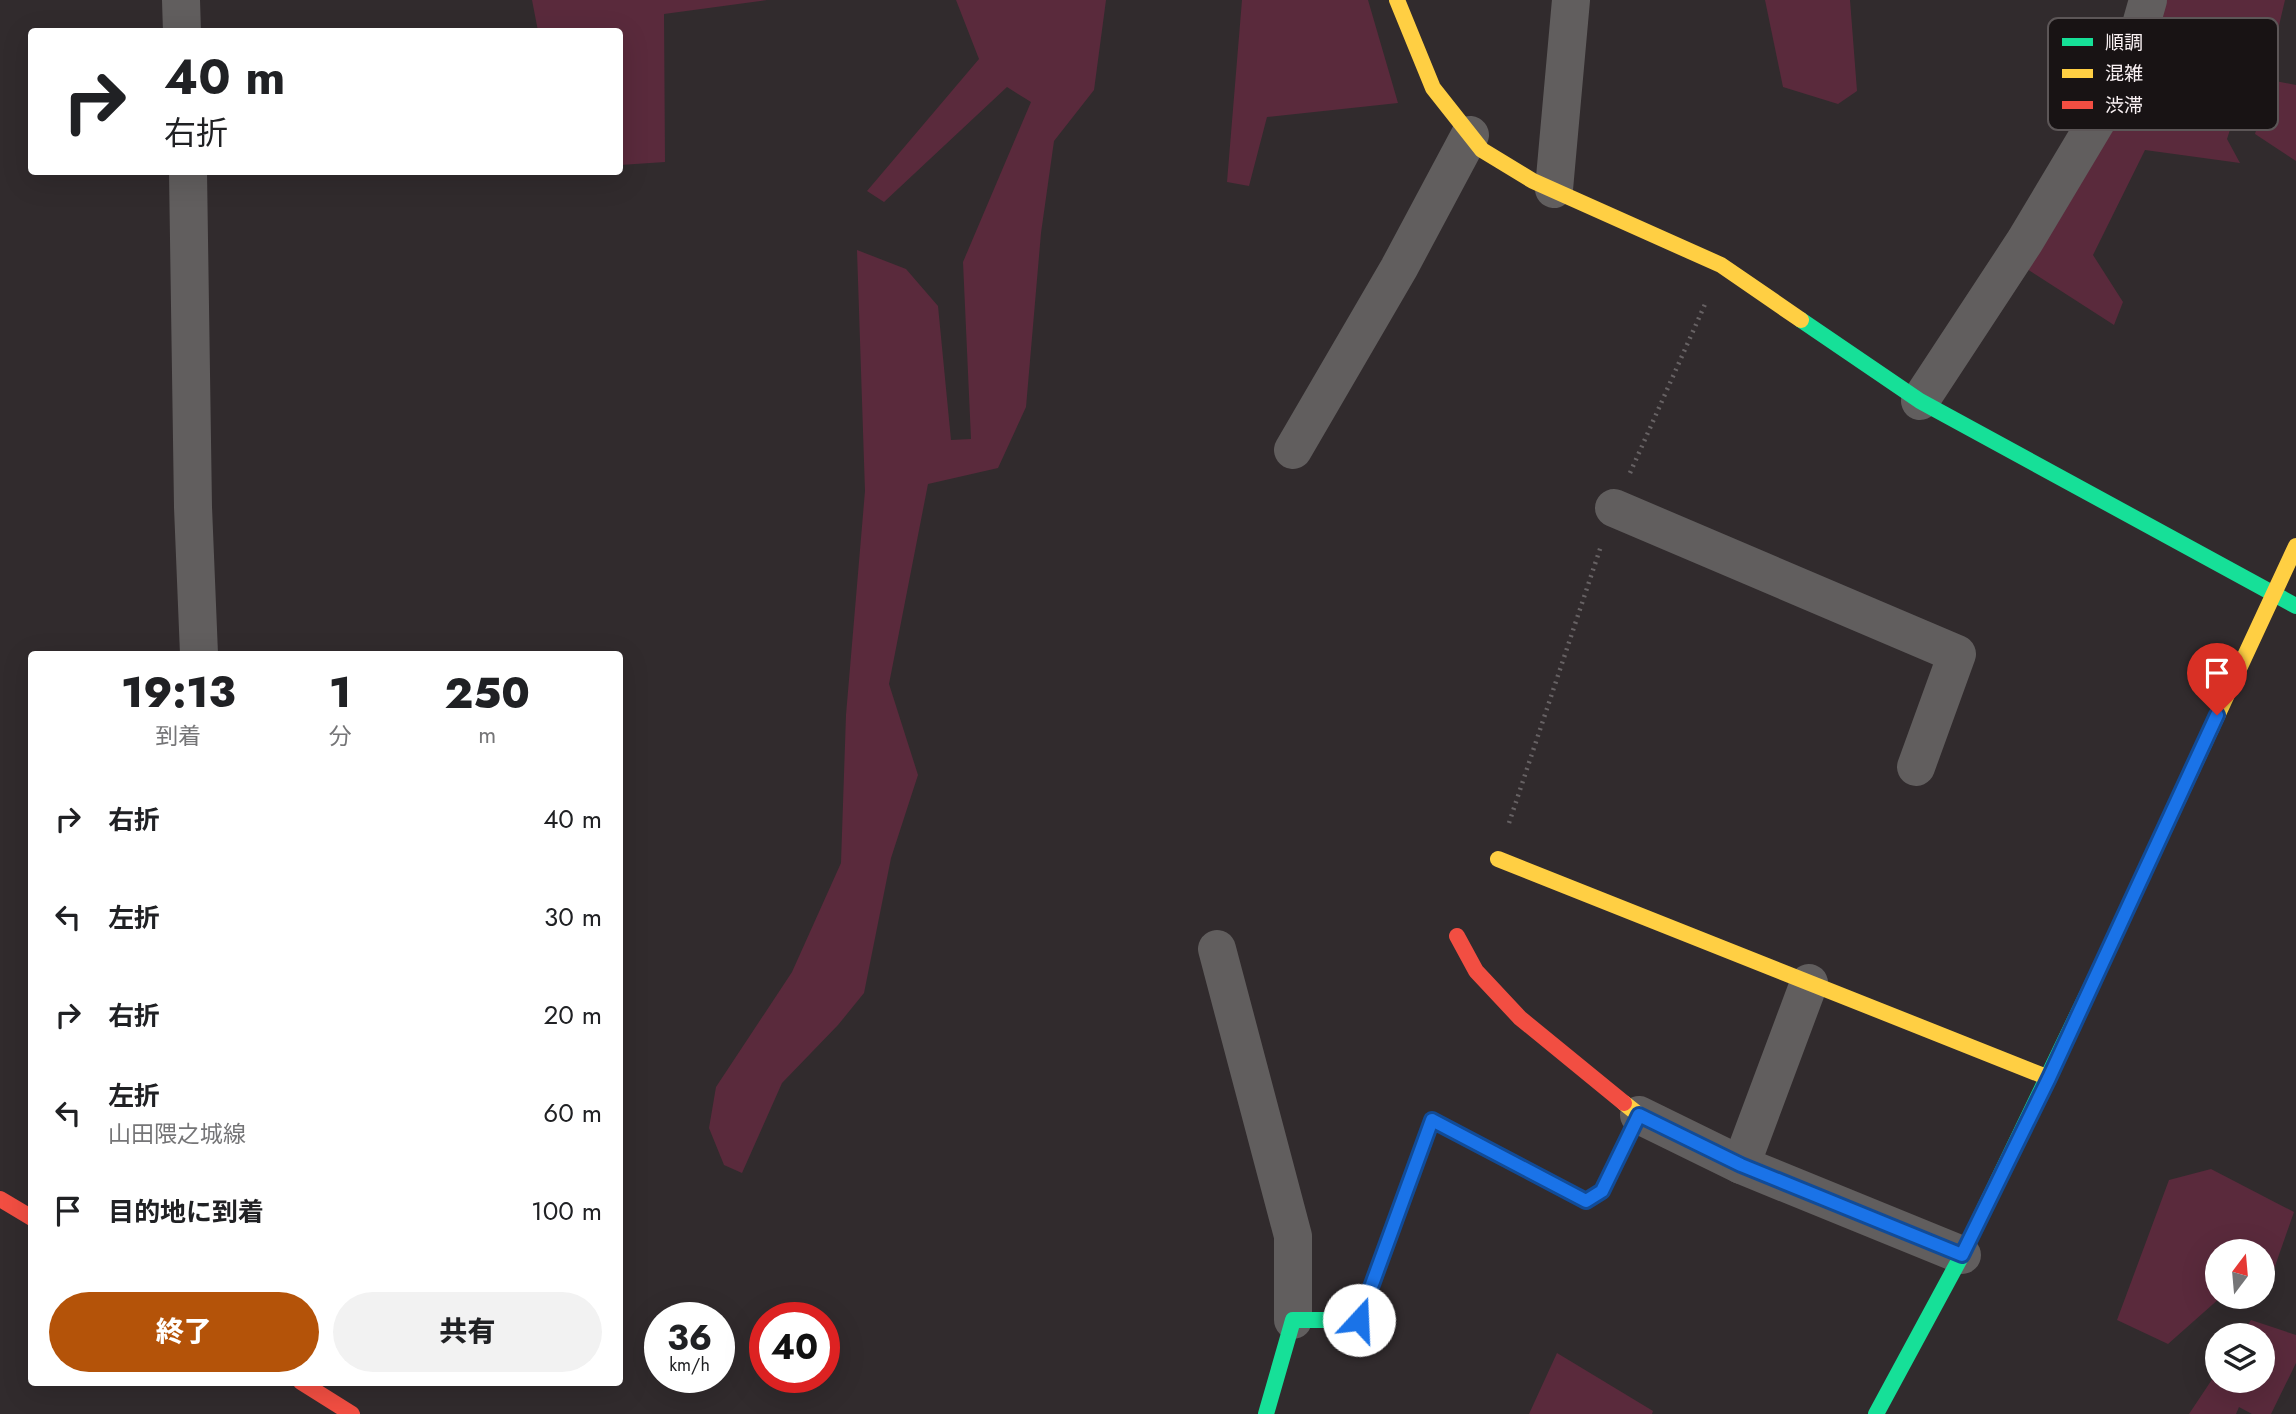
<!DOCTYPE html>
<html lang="ja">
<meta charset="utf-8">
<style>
body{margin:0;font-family:Jost,"Noto Sans JP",sans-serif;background:#f2f2f2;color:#202124;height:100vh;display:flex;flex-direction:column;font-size:26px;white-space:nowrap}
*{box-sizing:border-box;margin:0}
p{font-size:23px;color:#757577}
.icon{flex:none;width:38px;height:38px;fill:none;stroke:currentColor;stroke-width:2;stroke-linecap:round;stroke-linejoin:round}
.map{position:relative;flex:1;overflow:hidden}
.sheet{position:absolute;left:28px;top:651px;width:595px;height:735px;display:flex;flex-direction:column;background:#fff;border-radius:7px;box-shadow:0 7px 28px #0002}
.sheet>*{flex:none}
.guide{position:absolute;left:28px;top:28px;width:595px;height:147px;border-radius:7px;box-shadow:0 7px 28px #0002;background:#fff;color:#202124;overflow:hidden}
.needle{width:46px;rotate:16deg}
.controls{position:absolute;left:2205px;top:1239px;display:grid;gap:14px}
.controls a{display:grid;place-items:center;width:70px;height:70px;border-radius:50%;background:#fff;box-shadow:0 7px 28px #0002;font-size:35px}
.speed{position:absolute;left:644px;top:1302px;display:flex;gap:14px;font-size:35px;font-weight:700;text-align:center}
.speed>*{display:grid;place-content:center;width:91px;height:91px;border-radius:50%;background:#fff;box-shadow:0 7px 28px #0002;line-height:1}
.speed small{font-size:18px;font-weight:400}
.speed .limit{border:10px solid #d22;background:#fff;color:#111}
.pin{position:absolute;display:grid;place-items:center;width:60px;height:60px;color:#fff;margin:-72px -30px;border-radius:50% 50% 50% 0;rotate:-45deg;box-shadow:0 0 7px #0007}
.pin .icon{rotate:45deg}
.me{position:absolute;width:77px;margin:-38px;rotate:20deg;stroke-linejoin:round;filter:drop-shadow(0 0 5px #0008)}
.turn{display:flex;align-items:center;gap:24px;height:147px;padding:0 21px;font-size:32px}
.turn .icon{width:91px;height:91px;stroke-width:2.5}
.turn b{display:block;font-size:49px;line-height:60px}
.eta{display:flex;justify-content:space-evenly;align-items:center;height:119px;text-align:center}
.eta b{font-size:42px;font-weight:800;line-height:49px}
.action{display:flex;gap:14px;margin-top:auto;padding:14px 21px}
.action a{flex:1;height:80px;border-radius:42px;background:#b45309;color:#fff;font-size:28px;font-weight:800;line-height:80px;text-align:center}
.action a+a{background:#f2f2f2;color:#202124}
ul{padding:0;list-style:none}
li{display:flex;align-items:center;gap:21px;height:98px;padding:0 21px}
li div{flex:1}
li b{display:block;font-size:26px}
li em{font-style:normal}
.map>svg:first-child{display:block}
.green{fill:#5a2a3c}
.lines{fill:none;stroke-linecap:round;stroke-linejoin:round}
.path{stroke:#676264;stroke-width:4.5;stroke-dasharray:2 5;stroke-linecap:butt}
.street{stroke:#615e5e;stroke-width:38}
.fast{stroke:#16e098;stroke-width:16}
.slow{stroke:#ffcf43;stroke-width:16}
.jam{stroke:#f24e42;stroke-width:16}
.route-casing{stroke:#114b97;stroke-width:18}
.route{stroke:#1a73e8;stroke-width:12}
.key{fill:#181314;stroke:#5c5657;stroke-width:2}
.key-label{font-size:19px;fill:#faf2f4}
</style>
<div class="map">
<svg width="2296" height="1414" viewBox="0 0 2296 1414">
<rect width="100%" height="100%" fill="#312b2d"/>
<!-- green -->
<g class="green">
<path d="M 532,0 L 767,0 L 664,14 L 665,162 L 620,165 L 620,32 L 538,31 Z"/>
<path d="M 956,0 L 1106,0 L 1094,90 L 1054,141 L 1041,233 L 1026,407 L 998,468 L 928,484 L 889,684 L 918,775 L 891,858 L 864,993 L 838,1025 L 782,1083 L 742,1173 L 724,1165 L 709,1128 L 716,1087 L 792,972 L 841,863 L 846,715 L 865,491 L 857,250 L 906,269 L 938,306 L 951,440 L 971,439 L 963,262 L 1031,102 L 1007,87 L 884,202 L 867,191 L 979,59 Z"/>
<path d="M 1242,0 L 1368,0 L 1398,103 L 1267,117 L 1249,186 L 1227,182 Z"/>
<path d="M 1765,0 L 1850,0 L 1857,91 L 1838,104 L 1783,87 Z"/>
<path d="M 2163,0 L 2285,0 L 2269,68 L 2252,62 L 2227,139 L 2240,163 L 2145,150 L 2093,255 L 2123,302 L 2114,325 L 2027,269 Z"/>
<path d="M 2270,80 L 2296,85 L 2296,161 L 2255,134 Z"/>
<path d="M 2211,1169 L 2294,1212 L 2274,1269 L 2263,1272 L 2263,1251 L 2217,1251 L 2217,1297 L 2221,1297 L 2168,1344 L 2117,1320 L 2169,1180 Z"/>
<path d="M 2251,1320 L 2296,1335 L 2296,1363 L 2271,1414 L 2252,1414 L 2239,1407 L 2236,1414 L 2189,1414 L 2217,1372 L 2217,1381 L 2263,1381 L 2263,1335 L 2241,1335 Z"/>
<path d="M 1557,1353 L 1653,1411 L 1652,1414 L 1529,1414 Z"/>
</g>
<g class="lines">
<!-- path -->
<g class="path">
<path d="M 1630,473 L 1706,302"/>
<path d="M 1509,823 L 1601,546"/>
</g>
<!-- street -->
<g class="street">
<path d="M 181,0 L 182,32"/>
<path d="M 188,172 L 193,507 L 199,654"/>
<path d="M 1554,189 L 1571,0"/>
<path d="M 1920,401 L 2025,241 L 2129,67 L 2148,0"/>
<path d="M 1293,450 L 1399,268 L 1470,135"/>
<path d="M 1614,508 L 1957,654 L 1916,767"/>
<path d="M 1217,949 L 1293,1236 L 1293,1320"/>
<path d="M 1639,1115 L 1741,1165 L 1962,1255"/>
<path d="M 1741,1165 L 1809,983"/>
</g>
<!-- fast -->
<g class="fast">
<path d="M 1801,320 L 1920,401 L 2296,606"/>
<path d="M 1266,1414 L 1293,1320 L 1359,1320 L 1422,1148"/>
<path d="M 1876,1414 L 1962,1255 L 2106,955"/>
</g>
<!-- slow -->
<g class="slow">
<path d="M 1397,0 L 1433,88 L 1482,150 L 1533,181 L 1721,265 L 1801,320"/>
<path d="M 1498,859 L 2049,1078"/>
<path d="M 2106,955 L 2296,546"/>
<path d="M 1422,1148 L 1432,1120 L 1586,1201 L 1602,1191 L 1639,1115 L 1624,1103"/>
</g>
<!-- jam -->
<g class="jam">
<path d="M 1457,936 L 1476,971 L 1520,1018 L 1624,1103"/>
<path d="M 0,1199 L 32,1218"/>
<path d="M 301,1382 L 352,1414"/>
</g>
</g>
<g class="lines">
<!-- route casing -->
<g class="route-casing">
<path id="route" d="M 1359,1320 L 1432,1120 L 1586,1201 L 1602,1191 L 1639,1115 L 1741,1165 L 1962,1255 L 2049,1078 L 2217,715"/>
</g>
<!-- route -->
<use href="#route" class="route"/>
</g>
<!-- legend -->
<rect x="2048" y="18" width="230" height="112" rx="10" class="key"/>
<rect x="2062" y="38" width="31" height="8" fill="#16e098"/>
<rect x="2062" y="69" width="31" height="9" fill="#ffcf43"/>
<rect x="2062" y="101" width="31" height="8" fill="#f24e42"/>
<g class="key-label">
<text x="2105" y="49">順調</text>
<text x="2105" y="80">混雑</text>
<text x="2105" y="112">渋滞</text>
</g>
</svg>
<div class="controls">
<a><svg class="needle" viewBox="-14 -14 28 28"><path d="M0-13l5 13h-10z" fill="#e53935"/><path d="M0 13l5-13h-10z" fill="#757577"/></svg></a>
<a><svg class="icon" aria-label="layers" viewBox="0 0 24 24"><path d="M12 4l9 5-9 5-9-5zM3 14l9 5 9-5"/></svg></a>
</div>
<div class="speed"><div>36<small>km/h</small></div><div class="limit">40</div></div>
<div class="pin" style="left:2217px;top:715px;background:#d93025"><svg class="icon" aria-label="arrive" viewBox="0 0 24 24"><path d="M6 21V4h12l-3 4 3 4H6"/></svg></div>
<svg class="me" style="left:1359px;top:1320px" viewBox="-20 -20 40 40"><circle r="19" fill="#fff"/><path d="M0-13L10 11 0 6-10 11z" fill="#1a73e8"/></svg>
<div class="guide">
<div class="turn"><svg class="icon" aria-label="right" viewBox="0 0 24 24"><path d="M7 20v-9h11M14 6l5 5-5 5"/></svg><div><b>40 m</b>右折</div></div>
</div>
<section class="sheet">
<div class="eta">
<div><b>19:13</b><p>到着</p></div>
<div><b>1</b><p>分</p></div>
<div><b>250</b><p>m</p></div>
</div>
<ul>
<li><svg class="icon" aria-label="right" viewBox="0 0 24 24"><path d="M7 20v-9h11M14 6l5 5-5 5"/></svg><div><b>右折</b></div><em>40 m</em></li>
<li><svg class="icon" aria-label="left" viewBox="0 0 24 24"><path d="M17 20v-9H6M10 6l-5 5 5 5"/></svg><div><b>左折</b></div><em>30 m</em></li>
<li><svg class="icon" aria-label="right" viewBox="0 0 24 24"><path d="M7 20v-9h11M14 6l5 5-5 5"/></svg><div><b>右折</b></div><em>20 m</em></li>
<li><svg class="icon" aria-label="left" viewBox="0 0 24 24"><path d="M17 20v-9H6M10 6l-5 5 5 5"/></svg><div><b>左折</b><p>山田隈之城線</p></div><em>60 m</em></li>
<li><svg class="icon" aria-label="arrive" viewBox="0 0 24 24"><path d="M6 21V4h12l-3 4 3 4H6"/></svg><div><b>目的地に到着</b></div><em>100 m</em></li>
</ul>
<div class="action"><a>終了</a><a>共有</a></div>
</section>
</div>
